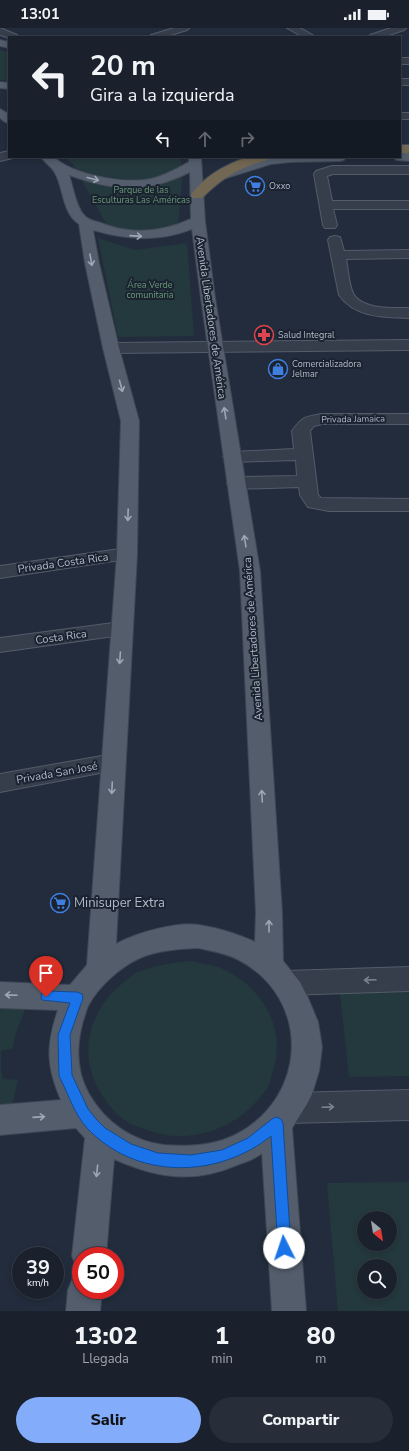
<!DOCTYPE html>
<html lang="es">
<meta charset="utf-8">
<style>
body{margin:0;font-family:"Nunito Sans",sans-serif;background:#272e39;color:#f1f3f6;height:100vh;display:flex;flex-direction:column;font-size:15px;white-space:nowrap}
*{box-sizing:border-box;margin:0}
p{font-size:13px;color:#9fa3aa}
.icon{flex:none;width:22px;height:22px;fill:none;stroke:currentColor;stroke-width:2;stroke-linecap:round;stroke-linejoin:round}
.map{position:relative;height:1283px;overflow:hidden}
.panel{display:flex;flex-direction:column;background:#1a212d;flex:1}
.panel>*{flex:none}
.guide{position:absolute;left:8px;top:8px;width:393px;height:122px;border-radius:0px;box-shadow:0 2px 6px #0003,0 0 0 1px #383e49;background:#1a212d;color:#f1f3f6;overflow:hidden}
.needle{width:26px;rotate:150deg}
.tools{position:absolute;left:357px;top:1183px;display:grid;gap:8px}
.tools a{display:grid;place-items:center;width:40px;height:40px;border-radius:50%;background:#1a212d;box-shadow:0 2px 6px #0003,0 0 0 1px #383e49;font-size:20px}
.speed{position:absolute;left:12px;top:1219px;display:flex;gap:8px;font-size:20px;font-weight:700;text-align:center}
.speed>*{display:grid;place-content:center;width:52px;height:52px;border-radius:50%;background:#1a212d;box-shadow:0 2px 6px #0003,0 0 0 1px #383e49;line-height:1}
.speed small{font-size:10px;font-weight:400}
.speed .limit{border:6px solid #d22;background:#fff;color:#111}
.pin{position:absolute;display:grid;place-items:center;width:34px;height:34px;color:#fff;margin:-41px -17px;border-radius:50% 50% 50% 0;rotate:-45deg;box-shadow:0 0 4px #0007}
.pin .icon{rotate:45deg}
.me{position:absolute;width:44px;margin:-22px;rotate:356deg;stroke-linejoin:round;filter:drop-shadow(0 0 3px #0008)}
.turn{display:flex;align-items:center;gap:14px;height:84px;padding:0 16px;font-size:18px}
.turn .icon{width:52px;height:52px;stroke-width:2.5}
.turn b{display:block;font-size:28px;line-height:34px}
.lanes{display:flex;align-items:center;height:38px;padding:0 16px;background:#0003;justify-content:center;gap:20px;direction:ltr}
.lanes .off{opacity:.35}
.eta{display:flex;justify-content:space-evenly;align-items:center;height:68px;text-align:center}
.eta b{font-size:24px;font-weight:800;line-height:28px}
.cta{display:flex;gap:8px;margin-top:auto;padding:8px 16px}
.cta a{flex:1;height:46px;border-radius:24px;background:#83adfb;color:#111;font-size:16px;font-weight:800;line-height:46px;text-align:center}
.cta a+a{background:#272e39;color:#f1f3f6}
.status{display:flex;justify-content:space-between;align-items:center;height:28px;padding:0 20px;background:#1a212d;direction:ltr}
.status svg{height:11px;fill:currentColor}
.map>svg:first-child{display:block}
.green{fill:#24393d;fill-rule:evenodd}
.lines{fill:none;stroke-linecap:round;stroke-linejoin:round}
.minor-casing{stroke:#545c6a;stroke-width:2}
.major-casing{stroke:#3f4755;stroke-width:2}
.highway-casing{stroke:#414957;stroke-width:2}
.minor{fill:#363e4c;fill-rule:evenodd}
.major{fill:#535d6c;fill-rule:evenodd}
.highway{fill:#726752;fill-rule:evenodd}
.oneway{stroke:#9ea7b6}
.oneway2{stroke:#7a8290}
.route{fill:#1a73e8;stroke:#114b97}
.labels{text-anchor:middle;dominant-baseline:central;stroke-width:4;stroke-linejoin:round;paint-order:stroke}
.far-poi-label{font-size:9px;fill:#b1b9c8;stroke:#1b2331;text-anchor:start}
.far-park-label{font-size:9px;fill:#679975;stroke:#1b2331}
.far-street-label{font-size:9px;fill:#b1b9c8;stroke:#1b2331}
.street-label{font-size:11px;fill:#b1b9c8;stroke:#1b2331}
.near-poi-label{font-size:13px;fill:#b1b9c8;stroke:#1b2331;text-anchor:start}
</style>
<div class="status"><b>13:01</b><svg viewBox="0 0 49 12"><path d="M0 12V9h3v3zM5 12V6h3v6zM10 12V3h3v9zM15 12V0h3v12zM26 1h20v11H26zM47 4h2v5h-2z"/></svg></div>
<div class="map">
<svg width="409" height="1283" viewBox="0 0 409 1283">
<rect width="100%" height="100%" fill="#222c3c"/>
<!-- green -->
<g class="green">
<path d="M 0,22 L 9,24 L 9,53 L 0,52 Z"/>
<path d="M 66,129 L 181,129 L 182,151 L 178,198 L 156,207 L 109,201 L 73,136 Z"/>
<path d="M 98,210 L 135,222 L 187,215 L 194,308 L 118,309 Z"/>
<path d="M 192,933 C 201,936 213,937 221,940 C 262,958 287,1000 273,1043 C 271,1049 270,1056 267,1060 C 242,1099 189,1120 145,1101 C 139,1099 131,1097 126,1093 C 112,1084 103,1070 96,1056 C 78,1019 93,978 124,954 C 128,951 132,947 136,945 C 155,937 172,935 192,933 Z"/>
<path d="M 409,964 L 409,1048 L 349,1049 L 340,965 Z"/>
<path d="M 26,979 L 15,1007 L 13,1020 L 1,1023 L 1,1041 L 3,1051 L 18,1052 L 12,1080 L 0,1078 L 0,980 Z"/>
<path d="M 409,1154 L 409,1283 L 338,1283 L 327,1155 ZM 364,1190 L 390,1190 L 390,1216 L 364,1216 ZM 364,1238 L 390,1238 L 390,1264 L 364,1264 Z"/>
</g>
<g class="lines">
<!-- minor casing -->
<g class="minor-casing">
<g id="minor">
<path d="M 0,0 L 17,7 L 19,9 L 9,9 L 9,10 L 0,7 Z"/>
<path d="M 174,0 L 189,0 L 187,2 L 164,9 L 149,9 L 151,7 Z"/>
<path d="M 287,0 L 300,0 L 316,9 L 303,9 Z"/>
<path d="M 391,0 L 406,0 L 404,2 L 383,9 L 368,9 L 370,7 Z"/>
<rect x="400" y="30" width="9" height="6"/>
<rect x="400" y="51" width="9" height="6"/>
<rect x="400" y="85" width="9" height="6"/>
<path d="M 9,123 L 9,129 L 13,130 L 0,133 L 0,125 Z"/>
<path d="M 332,138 L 409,138 L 409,146 L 333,146 L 327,148 L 332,173 L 409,173 L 409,181 L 333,181 L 337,197 L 335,200 L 325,200 L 323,197 L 314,146 L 316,143 Z"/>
<path d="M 335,208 L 340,209 L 344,223 L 409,222 L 409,230 L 346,231 C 348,241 349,257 353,265 C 361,282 394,280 409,280 L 409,290 C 384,289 355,290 339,267 L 328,212 L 330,209 Z"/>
<path d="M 409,312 L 409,322 L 111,325 L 105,323 L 103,320 L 105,317 L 111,315 Z"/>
<path d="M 322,386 L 409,386 L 409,396 L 322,396 L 314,398 L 310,403 L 318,467 L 321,470 L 409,471 L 409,483 L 329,483 L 308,479 L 300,467 L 299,459 L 236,461 L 229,459 L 227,455 L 229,451 L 236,449 L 297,448 L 296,432 L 232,434 L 226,433 L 223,429 L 226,425 L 232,424 L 294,421 L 292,403 C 303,388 305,389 322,386 Z"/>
<path d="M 127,520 L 134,522 L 137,526 L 134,530 L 0,550 L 0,538 Z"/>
<path d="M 121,594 L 129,596 L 132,601 L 129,606 L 0,624 L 0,610 Z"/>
<path d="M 113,726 L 121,729 L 125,735 L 121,741 L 0,764 L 0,746 Z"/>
<path d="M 409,939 L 409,963 L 286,967 L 276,964 L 272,955 L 276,946 L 286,943 Z"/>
<path d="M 409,1062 L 409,1092 L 289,1095 L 278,1090 L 274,1080 L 278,1070 L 289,1065 Z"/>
</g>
</g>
<!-- major casing -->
<g class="major-casing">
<g id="major">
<path d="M 0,12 L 9,14 L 9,20 L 0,18 Z"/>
<path d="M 0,54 L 9,55 L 9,61 L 0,60 Z"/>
<path d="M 0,81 L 9,86 L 9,95 L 5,94 L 0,90 Z"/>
<path d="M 400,125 L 409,125 L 409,133 L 396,132 L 394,129 L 400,129 Z"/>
<path d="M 41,129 L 54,129 C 72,147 125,156 150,151 C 164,148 176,141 189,134 L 189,129 L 201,129 L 205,193 L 215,270 L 260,543 L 282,885 L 283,933 L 300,954 L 308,970 L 318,994 L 322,1019 L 319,1043 L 312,1066 L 307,1076 L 292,1100 L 306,1283 L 272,1283 L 262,1125 C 255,1131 246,1134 237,1137 C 193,1156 157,1150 114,1131 L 106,1228 L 81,1228 L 81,1241 L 77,1240 L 72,1228 L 85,1110 L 76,1100 L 0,1107 L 0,1077 L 61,1072 C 46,1038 46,1017 58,982 L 0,980 L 0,954 L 70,957 L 87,937 L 117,526 L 121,393 L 103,320 L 85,235 L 79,196 C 62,185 64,161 55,145 C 52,139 45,135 41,129 ZM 190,144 L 191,191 C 162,204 131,207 101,195 C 95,193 88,192 84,187 C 76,179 73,158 69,147 C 113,163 147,166 190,144 ZM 192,201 L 201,270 L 240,543 L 256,885 L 255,914 C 238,906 218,900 199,897 C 178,893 135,905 116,916 L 137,526 L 139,393 L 119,320 L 99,235 L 93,202 C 127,212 159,214 192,201 ZM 198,920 C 212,923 226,925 239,932 C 312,971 308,1070 235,1107 C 213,1118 188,1119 164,1117 C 132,1113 105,1094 89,1066 C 76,1043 76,1018 83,993 C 85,988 86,982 88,978 C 99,958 120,939 140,930 C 158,922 179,921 198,920 Z"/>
<path d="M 269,129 L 346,129 L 344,132 L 340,133 L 291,134 L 271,136 L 217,153 L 213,152 L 211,149 L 213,146 Z"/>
<path d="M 81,1247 L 81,1262 L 102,1262 L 100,1283 L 66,1283 L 68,1262 L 73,1250 Z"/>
</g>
</g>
<!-- highway casing -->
<g class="highway-casing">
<g id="highway">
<rect x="400" y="117" width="9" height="8"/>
<path d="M 249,129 L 270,129 L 268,132 C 241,138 222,150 202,170 L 192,170 L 191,167 C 204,148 228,135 249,129 Z"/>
</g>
</g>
<!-- minor -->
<use href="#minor" class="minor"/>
<!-- major -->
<use href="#major" class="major"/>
<!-- highway -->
<use href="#highway" class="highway"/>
</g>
<!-- one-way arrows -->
<defs><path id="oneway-shaft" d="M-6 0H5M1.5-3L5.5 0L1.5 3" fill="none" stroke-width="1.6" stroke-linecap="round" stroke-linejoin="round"/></defs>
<g class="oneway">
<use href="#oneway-shaft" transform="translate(93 151) rotate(14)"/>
<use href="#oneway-shaft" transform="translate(136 208) rotate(4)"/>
<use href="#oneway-shaft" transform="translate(91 232) rotate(80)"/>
<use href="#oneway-shaft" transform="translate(121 358) rotate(75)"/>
<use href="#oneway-shaft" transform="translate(225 385) rotate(-99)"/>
<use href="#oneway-shaft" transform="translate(128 487) rotate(92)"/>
<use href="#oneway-shaft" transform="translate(245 513) rotate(-99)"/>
<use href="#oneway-shaft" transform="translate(120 630) rotate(94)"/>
<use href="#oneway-shaft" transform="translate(112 760) rotate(93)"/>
<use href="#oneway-shaft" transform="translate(262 768) rotate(-93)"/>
<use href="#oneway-shaft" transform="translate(269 898) rotate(-90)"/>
<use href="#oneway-shaft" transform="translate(11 967) rotate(-178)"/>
<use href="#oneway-shaft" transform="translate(39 1089) rotate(-4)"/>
<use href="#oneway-shaft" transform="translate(97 1143) rotate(96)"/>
</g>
<g class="oneway2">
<use href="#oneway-shaft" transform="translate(370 952) rotate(178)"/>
<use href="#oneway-shaft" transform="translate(328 1079) rotate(-2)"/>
</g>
<!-- route -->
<path class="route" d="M 46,963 L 77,964 L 82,966 L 83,970 L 70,1007 L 72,1047 L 88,1081 L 96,1091 L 105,1100 L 131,1116 L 158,1125 L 191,1127 L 222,1122 L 248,1110 L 272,1091 L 276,1089 L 281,1091 L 283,1095 L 291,1220 L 289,1225 L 284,1227 L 280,1225 L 278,1220 L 271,1108 C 217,1151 136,1152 87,1100 C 75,1087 69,1068 61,1052 L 59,1048 L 58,1007 L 70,975 L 42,972 L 41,969 L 42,965 Z"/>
<!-- icons -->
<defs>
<g id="supermarket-ring" transform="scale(1)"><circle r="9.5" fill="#1b2331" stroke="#3f7fe0" stroke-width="1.5"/><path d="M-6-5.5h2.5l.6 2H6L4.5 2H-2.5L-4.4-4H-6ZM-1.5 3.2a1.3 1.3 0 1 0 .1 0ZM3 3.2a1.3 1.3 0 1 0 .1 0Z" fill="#3f7fe0"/></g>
<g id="pharmacy-ring" transform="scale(1)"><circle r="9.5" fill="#1b2331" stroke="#e0444e" stroke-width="1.5"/><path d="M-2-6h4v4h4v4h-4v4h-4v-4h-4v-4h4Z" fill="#e0444e"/></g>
<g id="shop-ring" transform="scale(1)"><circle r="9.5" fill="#1b2331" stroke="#3f7fe0" stroke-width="1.5"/><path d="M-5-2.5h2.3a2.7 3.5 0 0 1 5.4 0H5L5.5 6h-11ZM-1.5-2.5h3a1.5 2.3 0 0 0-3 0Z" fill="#3f7fe0"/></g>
</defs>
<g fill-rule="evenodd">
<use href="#supermarket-ring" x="255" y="158"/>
<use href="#pharmacy-ring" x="264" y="307"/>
<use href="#shop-ring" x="278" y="341"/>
<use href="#supermarket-ring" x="60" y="875"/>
</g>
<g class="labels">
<!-- far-poi labels -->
<g class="far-poi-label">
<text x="269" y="158">Oxxo</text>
<text x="278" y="307">Salud Integral</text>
<text x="292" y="336">Comercializadora<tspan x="292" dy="10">Jelmar</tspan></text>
</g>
<!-- far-park labels -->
<g class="far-park-label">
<text x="141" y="162">Parque de las<tspan x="141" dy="10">Esculturas Las Américas</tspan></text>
<text x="150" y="257">Área Verde<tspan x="150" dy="10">comunitaria</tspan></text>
</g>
<!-- far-street labels -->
<g class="far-street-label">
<text transform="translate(353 391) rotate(-1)">Privada Jamaica</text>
</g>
<!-- street labels -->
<g class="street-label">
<text transform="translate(211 290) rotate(82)">Avenida Libertadores de América</text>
<text transform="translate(63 535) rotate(-8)">Privada Costa Rica</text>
<text transform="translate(61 609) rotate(-8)">Costa Rica</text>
<text transform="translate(253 611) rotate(-94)">Avenida Libertadores de América</text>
<text transform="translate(57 745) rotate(-10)">Privada San José</text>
</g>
<!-- near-poi labels -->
<g class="near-poi-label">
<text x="74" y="875">Minisuper Extra</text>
</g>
</g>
</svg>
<div class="tools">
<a><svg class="needle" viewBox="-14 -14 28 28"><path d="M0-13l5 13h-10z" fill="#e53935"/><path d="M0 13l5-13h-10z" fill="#9fa3aa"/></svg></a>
<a><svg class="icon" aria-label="search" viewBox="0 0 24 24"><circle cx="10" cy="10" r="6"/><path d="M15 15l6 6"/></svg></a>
</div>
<div class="speed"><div>39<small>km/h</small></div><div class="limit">50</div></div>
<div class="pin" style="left:46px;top:969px;background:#d93025"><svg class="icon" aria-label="arrive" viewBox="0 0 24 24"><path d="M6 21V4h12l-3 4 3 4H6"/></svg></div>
<svg class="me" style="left:284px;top:1220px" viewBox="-20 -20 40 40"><circle r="19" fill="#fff"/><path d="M0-13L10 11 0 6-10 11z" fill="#1a73e8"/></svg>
<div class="guide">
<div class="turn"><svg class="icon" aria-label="left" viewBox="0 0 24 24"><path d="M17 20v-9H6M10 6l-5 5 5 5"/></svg><div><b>20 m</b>Gira a la izquierda</div></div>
<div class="lanes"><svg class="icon" aria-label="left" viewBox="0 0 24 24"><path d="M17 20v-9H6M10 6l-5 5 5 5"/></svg><svg class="icon off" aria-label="ahead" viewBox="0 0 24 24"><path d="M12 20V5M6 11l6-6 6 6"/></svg><svg class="icon off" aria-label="right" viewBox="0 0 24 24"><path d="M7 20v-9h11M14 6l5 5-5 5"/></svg></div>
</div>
</div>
<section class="panel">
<div class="eta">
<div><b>13:02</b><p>Llegada</p></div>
<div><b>1</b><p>min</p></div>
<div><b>80</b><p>m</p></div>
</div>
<div class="cta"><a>Salir</a><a>Compartir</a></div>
</section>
